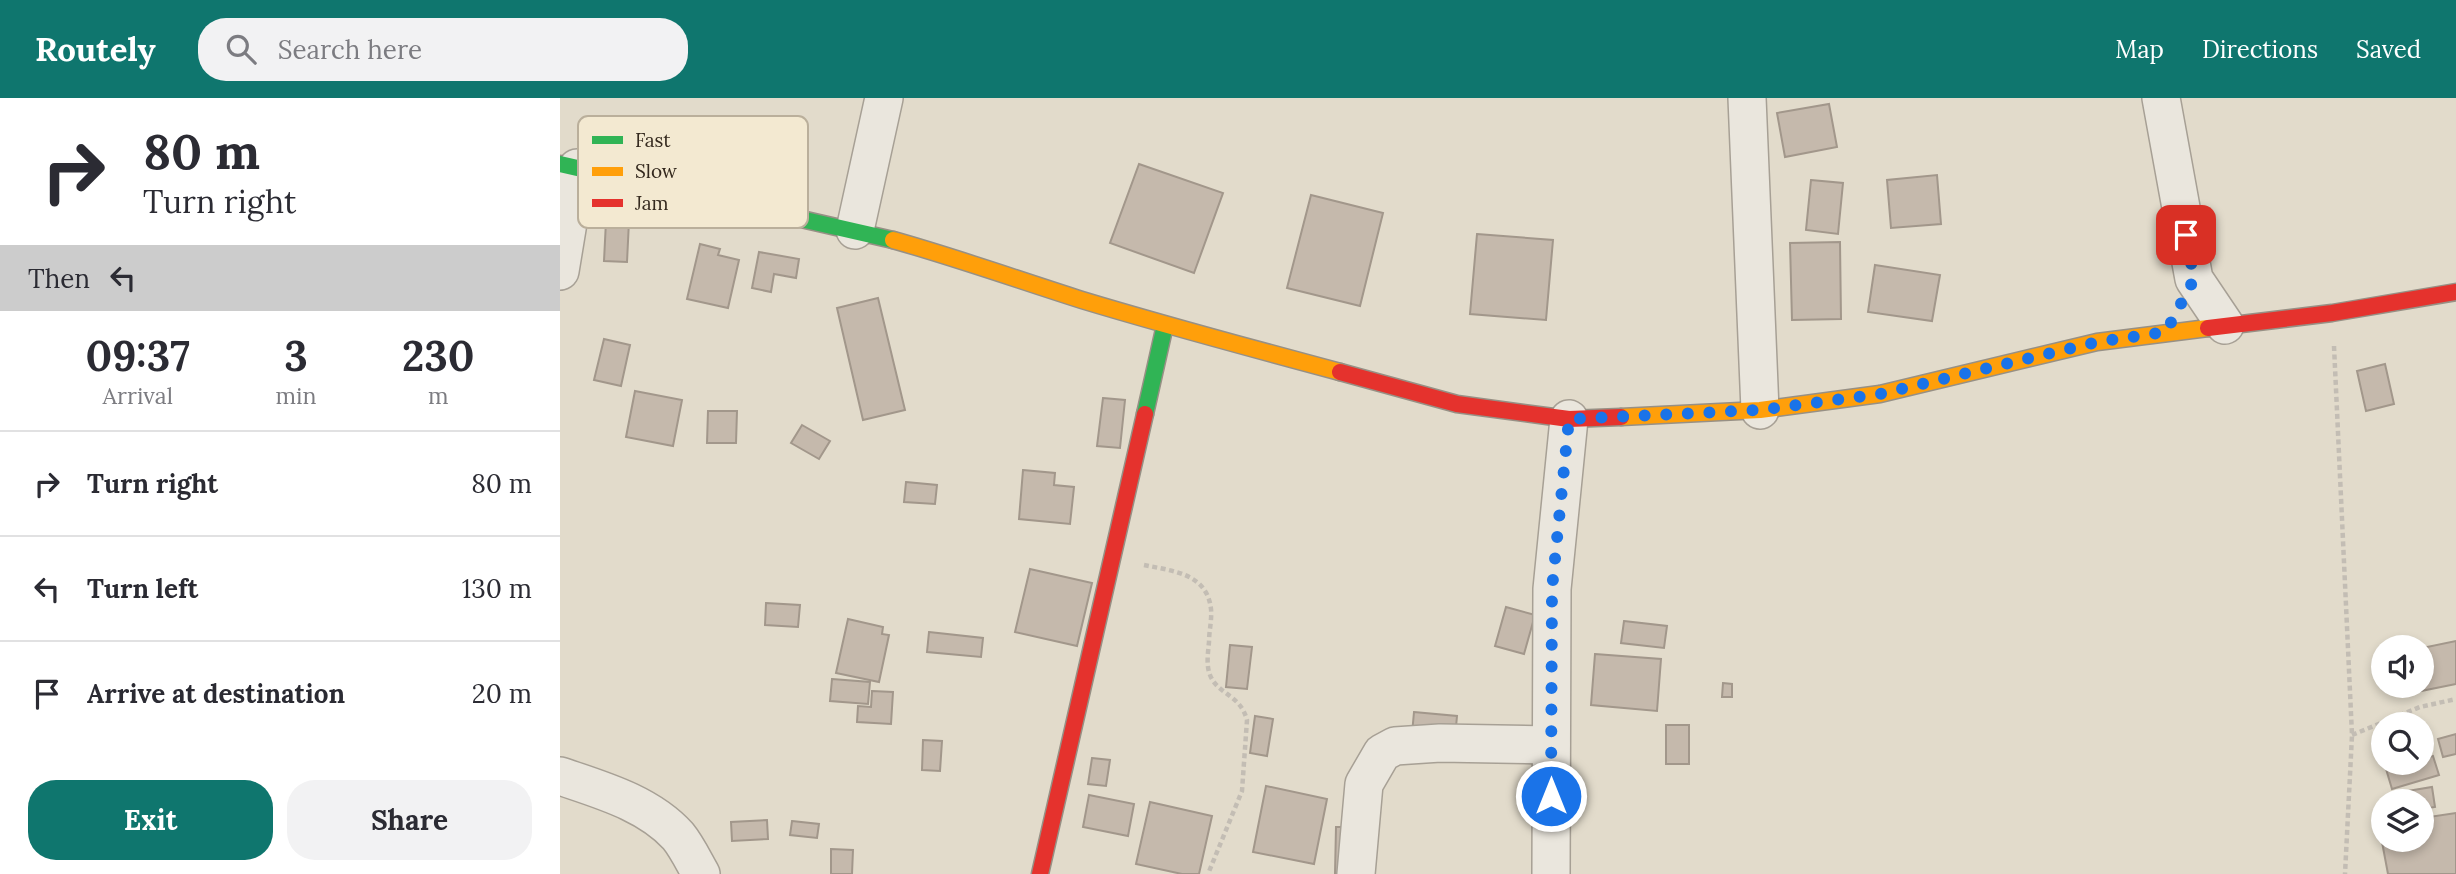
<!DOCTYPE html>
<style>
body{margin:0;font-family:Lora,serif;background:#f2f2f3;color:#2b2b33;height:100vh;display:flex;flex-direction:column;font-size:26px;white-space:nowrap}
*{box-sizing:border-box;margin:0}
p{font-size:23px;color:#7c7c81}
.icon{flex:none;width:38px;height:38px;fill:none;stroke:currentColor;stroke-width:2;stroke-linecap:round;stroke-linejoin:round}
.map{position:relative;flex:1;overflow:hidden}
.sheet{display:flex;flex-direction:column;background:#fff;width:560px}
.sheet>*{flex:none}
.top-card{background:#fff;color:#2b2b33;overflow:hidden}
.tools{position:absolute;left:1811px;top:537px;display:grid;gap:14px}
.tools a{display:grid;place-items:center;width:63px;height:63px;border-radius:50%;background:#fff;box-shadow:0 4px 10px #0003;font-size:35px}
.pin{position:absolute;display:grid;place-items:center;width:60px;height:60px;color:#fff;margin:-30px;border-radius:14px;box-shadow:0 4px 10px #0006}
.me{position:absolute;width:77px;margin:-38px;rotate:0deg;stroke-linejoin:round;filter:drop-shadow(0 0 5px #0008)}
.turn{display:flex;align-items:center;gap:24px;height:147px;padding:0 28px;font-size:32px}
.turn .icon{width:91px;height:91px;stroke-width:2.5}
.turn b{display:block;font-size:49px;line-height:60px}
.then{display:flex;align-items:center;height:66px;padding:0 28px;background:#0003;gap:14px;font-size:26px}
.eta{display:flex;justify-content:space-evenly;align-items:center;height:119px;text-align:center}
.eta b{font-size:42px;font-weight:700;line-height:49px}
.action{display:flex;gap:14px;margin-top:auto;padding:14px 28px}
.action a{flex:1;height:80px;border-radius:28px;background:#0f766e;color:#fff;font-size:28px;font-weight:700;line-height:80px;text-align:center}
.action a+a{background:#f2f2f3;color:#2b2b33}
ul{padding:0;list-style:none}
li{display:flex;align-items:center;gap:21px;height:105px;padding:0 28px;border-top:2px solid #e1e1e2}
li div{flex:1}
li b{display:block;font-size:26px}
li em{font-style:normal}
header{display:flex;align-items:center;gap:42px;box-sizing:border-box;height:98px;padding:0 35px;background:#0f766e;color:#fff}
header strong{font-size:33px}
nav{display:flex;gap:38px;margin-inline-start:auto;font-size:24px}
.search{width:490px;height:63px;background:#f2f2f3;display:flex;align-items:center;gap:18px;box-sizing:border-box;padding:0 24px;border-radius:28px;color:#7c7c81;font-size:26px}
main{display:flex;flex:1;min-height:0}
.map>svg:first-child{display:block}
.building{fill:#c5b9ac;stroke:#a2978b;stroke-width:2}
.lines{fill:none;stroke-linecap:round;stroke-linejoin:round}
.street-casing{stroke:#a7a095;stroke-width:40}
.fast-casing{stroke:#979085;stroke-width:19}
.slow-casing{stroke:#979085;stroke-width:19}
.jam-casing{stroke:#979085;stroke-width:19}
.path{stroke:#c3bdb4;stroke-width:4.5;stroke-dasharray:5 3.5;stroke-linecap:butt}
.street{stroke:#eae6dd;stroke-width:37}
.fast{stroke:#30b455;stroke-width:16}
.slow{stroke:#ff9f0a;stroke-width:16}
.jam{stroke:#e5322d;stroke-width:16}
.route{stroke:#1a73e8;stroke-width:12;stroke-dasharray:0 21.6}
.key{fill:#f3e9d1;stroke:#baaf9b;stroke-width:2}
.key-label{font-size:19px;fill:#34291e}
</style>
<header>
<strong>Routely</strong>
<div class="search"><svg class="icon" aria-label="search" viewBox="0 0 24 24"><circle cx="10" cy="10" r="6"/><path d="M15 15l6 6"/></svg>Search here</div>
<nav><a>Map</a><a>Directions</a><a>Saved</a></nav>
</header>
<main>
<section class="sheet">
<div class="top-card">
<div class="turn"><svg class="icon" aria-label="right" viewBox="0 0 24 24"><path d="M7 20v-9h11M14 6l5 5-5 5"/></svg><div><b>80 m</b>Turn right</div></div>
<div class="then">Then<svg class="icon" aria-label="left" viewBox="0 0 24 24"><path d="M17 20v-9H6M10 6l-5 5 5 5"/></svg></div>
</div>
<div class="eta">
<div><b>09:37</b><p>Arrival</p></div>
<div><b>3</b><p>min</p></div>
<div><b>230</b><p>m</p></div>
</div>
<ul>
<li><svg class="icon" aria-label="right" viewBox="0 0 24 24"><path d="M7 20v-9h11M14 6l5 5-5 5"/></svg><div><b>Turn right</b></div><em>80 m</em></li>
<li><svg class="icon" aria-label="left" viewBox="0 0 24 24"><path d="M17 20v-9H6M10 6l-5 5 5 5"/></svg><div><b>Turn left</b></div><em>130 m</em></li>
<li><svg class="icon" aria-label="arrive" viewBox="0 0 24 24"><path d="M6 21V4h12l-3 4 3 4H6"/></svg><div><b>Arrive at destination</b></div><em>20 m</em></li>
</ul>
<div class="action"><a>Exit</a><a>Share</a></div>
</section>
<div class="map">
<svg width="1896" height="776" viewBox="0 0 1896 776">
<rect width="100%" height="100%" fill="#e2dbcb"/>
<!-- building -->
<g class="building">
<path d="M 1269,6 L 1277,49 L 1225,59 L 1217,15 Z"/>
<path d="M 579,66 L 663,95 L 634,175 L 550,145 Z"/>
<path d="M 1377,77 L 1381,126 L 1331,130 L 1327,82 Z"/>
<path d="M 1251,82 L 1283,85 L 1278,136 L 1246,132 Z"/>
<path d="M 751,97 L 823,115 L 800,208 L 727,190 Z"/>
<path d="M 46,123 L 69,123 L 67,164 L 44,163 Z"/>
<path d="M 917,136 L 993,142 L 986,222 L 910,216 Z"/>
<path d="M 1280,144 L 1281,221 L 1232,222 L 1230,145 Z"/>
<path d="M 140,146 L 160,151 L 158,157 L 179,162 L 168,210 L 127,201 Z"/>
<path d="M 199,154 L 239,161 L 236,180 L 214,176 L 211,194 L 192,190 Z"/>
<path d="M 1315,167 L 1380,177 L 1372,223 L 1308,214 Z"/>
<path d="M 318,200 L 345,312 L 303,322 L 277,210 Z"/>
<path d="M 44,241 L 70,247 L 61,288 L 34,282 Z"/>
<path d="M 1825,266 L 1834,306 L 1806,313 L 1797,273 Z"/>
<path d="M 75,293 L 122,302 L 113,348 L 66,339 Z"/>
<path d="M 543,300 L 565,302 L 560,350 L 537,348 Z"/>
<path d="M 148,313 L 177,313 L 176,345 L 147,345 Z"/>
<path d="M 242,327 L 270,343 L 259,361 L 231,345 Z"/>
<path d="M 463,372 L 495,375 L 494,387 L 514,389 L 510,426 L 459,421 Z"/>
<path d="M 346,384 L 377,387 L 375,406 L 344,404 Z"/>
<path d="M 470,471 L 532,485 L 517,548 L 455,534 Z"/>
<path d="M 206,505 L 240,507 L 238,529 L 205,527 Z"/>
<path d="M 946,509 L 975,517 L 964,556 L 935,548 Z"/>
<path d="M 288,521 L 323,529 L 322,536 L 329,537 L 319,584 L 276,575 Z"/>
<path d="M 1064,523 L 1107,528 L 1104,550 L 1061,545 Z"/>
<path d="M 369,534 L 423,540 L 421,559 L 367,554 Z"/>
<path d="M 1896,543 L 1896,586 L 1856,594 L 1854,588 L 1862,588 L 1862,550 Z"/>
<path d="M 670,547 L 692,549 L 687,591 L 666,589 Z"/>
<path d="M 1035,556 L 1101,561 L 1097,613 L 1031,607 Z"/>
<path d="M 272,581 L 310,584 L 308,606 L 270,603 Z"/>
<path d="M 1163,585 L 1172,586 L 1172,599 L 1162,599 Z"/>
<path d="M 312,593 L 333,594 L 331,626 L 297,624 L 298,608 L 311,609 Z"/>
<path d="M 854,614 L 897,618 L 895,640 L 852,636 Z"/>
<path d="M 695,618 L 713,621 L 707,658 L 690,655 Z"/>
<rect x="1106" y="627" width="23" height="39"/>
<path d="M 1896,636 L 1896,656 L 1883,659 L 1878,641 Z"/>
<path d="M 363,642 L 382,643 L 380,673 L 362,672 Z"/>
<path d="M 1873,658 L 1879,677 L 1832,691 L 1826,671 L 1848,665 L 1862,665 L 1862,661 Z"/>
<path d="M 532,660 L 550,662 L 546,688 L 528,686 Z"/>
<path d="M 706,688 L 767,701 L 754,766 L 693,754 Z"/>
<path d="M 1872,689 L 1875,709 L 1862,711 L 1862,704 L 1830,704 L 1829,696 Z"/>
<path d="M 529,697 L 574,706 L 568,738 L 523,729 Z"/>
<path d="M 590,704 L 652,718 L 639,776 L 622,776 L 576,766 Z"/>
<path d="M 1896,715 L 1896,776 L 1828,776 L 1819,728 L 1824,727 L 1824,742 L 1862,742 L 1862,720 Z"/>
<path d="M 207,722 L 208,741 L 172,743 L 171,724 Z"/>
<path d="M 232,723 L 259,726 L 257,740 L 230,737 Z"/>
<path d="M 776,729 L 786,729 L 785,776 L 775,776 Z"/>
<path d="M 271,751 L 293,752 L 292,776 L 271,776 Z"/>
</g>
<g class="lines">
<!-- street casing -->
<g class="street-casing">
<g id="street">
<path d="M 1187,0 L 1200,312"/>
<path d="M 1601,0 L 1634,181 L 1665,227"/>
<path d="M 295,132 L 324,0"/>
<path d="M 0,173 L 17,70"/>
<path d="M 0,678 C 41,692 88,705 118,738 C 127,749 134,764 141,776"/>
<path d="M 796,776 L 804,686 L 822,655 L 835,648 L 880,645 L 991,647"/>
<path d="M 991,776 L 992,491 L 1009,321"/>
</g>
</g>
<!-- fast casing -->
<g class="fast-casing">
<g id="fast">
<path d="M 0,66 L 333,142"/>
<path d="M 585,316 L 605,227"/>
</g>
</g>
<!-- slow casing -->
<g class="slow-casing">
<g id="slow">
<path d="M 333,142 C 397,160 459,182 522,202 C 608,228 694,251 780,274"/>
<path d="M 1061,319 L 1200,312 L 1320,296 L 1537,244 L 1648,230"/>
</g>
</g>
<!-- jam casing -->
<g class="jam-casing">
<g id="jam">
<path d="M 1648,230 L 1772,215 L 1896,194"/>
<path d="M 780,274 L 897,306 L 1009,321 L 1061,319"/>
<path d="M 480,776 L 585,316"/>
</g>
</g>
<!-- path -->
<g class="path">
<path d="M 1774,248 L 1792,637 L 1785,776"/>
<path d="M 584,467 C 612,473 647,475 651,511 C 652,522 649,533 649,544 C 648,555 646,567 650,577 C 658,597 680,596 687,622 L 682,693 L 648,776"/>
<path d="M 1792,637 L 1860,609 L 1896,601"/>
</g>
<!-- street -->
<use href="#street" class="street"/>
<!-- fast -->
<use href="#fast" class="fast"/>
<!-- slow -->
<use href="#slow" class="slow"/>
<!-- jam -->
<use href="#jam" class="jam"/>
</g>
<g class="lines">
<!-- route -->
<path class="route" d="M 991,698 L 992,491 L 1009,321 L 1200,312 L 1320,296 L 1537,244 L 1606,234 L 1634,181 L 1626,137"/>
</g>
<!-- legend -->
<rect x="18" y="18" width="230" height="112" rx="10" class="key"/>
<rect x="32" y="38" width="31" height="8" fill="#30b455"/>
<rect x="32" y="69" width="31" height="9" fill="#ff9f0a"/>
<rect x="32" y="101" width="31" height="8" fill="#e5322d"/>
<g class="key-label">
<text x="75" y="49">Fast</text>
<text x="75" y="80">Slow</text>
<text x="75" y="112">Jam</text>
</g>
</svg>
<div class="tools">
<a><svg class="icon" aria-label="sound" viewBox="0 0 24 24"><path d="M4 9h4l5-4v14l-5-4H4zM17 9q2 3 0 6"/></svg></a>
<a><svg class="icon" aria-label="search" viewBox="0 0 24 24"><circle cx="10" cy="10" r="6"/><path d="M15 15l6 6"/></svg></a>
<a><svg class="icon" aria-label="layers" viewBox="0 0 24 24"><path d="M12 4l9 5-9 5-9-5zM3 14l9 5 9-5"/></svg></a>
</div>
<div class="pin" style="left:1626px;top:137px;background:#d93025"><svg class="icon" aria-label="arrive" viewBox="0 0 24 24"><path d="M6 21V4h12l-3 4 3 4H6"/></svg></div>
<svg class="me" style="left:991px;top:698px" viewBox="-20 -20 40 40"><circle r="17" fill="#1a73e8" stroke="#fff" stroke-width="3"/><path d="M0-11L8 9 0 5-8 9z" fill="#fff"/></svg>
</div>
</main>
